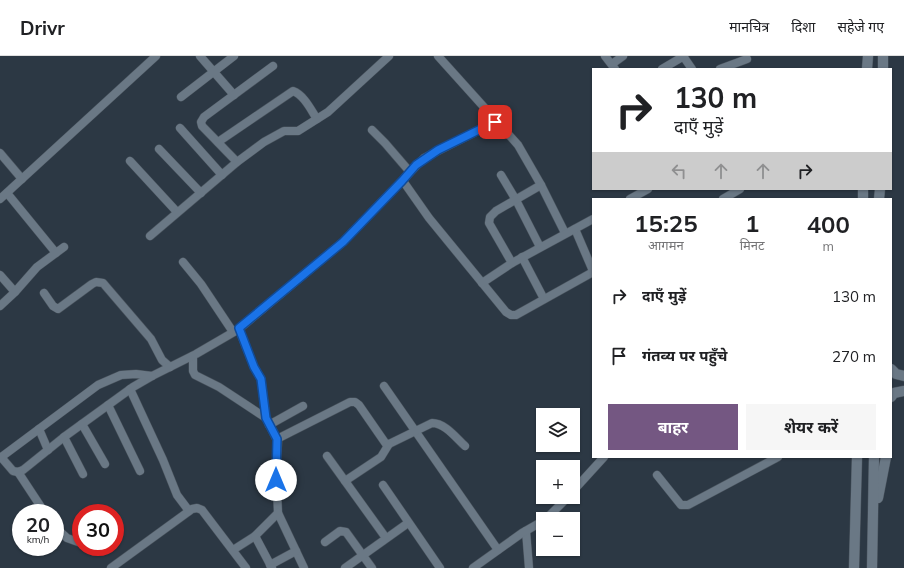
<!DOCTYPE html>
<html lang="hi">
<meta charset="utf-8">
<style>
body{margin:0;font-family:Mulish,"Noto Sans Devanagari",sans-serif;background:#f6f6f6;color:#202124;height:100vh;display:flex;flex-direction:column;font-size:15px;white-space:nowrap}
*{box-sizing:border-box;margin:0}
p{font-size:13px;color:#757577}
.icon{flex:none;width:22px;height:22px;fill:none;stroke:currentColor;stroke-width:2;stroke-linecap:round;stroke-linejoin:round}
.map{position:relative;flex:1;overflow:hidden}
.details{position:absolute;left:592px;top:142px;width:300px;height:260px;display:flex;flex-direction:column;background:#fff;border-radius:0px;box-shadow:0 1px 3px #0004}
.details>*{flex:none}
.banner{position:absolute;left:592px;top:12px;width:300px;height:122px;border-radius:0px;box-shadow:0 1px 3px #0004;background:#fff;color:#202124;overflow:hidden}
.buttons{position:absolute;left:536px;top:352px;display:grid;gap:8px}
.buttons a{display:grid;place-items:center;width:44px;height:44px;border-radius:0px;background:#fff;box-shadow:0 1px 3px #0004;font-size:20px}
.speed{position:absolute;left:12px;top:448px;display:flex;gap:8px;font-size:20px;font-weight:700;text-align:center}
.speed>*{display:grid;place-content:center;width:52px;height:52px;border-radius:50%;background:#fff;box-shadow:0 1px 3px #0004;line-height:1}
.speed small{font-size:10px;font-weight:400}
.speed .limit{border:6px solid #d22;background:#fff;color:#111}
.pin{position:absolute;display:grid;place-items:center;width:34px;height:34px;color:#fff;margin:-17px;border-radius:8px;box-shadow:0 2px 6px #0006}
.me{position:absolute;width:44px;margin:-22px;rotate:0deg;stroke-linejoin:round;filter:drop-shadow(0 0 3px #0008)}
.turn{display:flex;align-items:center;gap:14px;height:84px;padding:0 16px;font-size:18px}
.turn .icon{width:52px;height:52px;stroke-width:2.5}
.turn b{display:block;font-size:28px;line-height:34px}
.lanes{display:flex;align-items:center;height:38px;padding:0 16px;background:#0003;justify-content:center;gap:20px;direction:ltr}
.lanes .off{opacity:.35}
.eta{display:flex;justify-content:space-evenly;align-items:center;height:68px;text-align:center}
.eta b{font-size:24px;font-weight:700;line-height:28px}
.primary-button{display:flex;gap:8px;margin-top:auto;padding:8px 16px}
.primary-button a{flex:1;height:46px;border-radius:0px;background:#745782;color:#fff;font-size:16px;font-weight:700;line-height:46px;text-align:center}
.primary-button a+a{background:#f6f6f6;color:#202124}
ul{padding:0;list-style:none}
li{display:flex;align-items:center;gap:12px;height:60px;padding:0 16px}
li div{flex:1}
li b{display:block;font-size:15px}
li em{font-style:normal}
header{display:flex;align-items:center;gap:24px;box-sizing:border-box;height:56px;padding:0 20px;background:#fff;border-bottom:1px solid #e0e0e0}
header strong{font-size:19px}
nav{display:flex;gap:22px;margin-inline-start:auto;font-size:14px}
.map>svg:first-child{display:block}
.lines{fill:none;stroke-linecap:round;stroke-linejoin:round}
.minor-casing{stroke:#4a545e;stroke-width:9}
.tertiary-casing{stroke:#4a545e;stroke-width:11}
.secondary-casing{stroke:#4a545e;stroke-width:11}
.minor{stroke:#6a7885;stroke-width:8}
.tertiary{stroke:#6a7885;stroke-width:10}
.secondary{stroke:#6a7885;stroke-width:10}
.route-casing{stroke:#114b97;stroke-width:10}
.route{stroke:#1a73e8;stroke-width:7}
</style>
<header>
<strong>Drivr</strong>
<nav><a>मानचित्र</a><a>दिशा</a><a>सहेजे गए</a></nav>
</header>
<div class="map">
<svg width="904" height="512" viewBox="0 0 904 512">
<rect width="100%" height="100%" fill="#2c3844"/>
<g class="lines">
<!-- minor casing -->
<g class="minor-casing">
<g id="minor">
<path d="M 200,0 L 234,39"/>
<path d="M 438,0 L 518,89 L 541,129 L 565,177"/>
<path d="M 605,0 L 615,13"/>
<path d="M 683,0 L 692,13"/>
<path d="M 612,8 L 623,0"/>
<path d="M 662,13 L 684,0"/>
<path d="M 720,13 L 747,3"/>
<path d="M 181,41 L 234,0"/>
<path d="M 180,72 L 222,119"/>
<path d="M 372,74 L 385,87 L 410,116"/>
<path d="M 218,86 L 293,35 C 304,39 311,54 317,63"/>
<path d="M 159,93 L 201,137"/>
<path d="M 0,97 L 22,123"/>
<path d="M 130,105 L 177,156"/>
<path d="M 237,106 L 202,70 L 201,66 L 204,61 L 273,10"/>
<path d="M 501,119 L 516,144 L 540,191"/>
<path d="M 403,125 L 429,162 L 506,256 L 511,259 L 516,259 L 593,216"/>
<path d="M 7,137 L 56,197"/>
<path d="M 0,143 L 156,0"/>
<path d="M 630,143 L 648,133"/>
<path d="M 723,143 L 740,133"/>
<path d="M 575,173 L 593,215"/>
<path d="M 150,180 L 237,106 L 264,86 L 284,75 L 298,75 L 328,56 L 389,0"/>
<path d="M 522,201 L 544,243"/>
<path d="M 183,206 L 201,228 L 233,276"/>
<path d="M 512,207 L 489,167 L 490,161 L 496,155 L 541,129"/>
<path d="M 0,219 L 15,236"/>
<path d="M 482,227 L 512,207 L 593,163"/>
<path d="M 44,237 L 53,250 L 58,253 L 92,228 L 96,226 L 103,227 L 151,283 L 162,304 L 170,311"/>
<path d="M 0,250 L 15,236 L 37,211 L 64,191"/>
<path d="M 239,273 L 254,311 L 261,323 L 266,362 L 278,386 L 276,411 L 278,457 L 304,512"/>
<path d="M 193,300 L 193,315 L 195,319 L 219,331 L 266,362"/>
<path d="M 384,330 L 498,494"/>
<path d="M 130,333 L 163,404 L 177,439 L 189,455"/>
<path d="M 108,349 L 140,415"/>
<path d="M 82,368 L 105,408"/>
<path d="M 269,369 L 303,350"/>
<path d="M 39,373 L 48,394"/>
<path d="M 64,381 L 83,418"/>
<path d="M 277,383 L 350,346 L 355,346 L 359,349 L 386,388 L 389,388 L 432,367 C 445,367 456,382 465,390"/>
<path d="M 327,400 L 386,482"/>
<path d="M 1,401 L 13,415 L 18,416 L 23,414 L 64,381 L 133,331 L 152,320 L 196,298 L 239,273 L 343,186 L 424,102 L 495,66"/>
<path d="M 0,402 L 98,329 L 121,319 L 136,318 L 152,320"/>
<path d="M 18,416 L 45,457"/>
<path d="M 657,419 L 681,449 L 688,449 L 778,401"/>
<path d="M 345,425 L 381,401 L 389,388"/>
<path d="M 383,429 L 440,512"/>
<path d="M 573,435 L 604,401"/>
<path d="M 546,463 L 568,441"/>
<path d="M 55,471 L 67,482 L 81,487"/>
<path d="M 526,475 L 529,512"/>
<path d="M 325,486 L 340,475 L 346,476 L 372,512"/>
<path d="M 233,494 L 255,480"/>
<path d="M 270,509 L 296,495"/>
<path d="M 111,512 L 192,453 L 197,452 L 202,454 L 246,512"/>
<path d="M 272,512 L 255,480 L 278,457"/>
<path d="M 345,512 L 408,467"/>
<path d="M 473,512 L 522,477 L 543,465"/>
</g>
</g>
<!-- tertiary casing -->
<g class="tertiary-casing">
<g id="tertiary">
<path d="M 867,13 L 868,0"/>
<path d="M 863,143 L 863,133"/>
<path d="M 854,512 L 857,401"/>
</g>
</g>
<!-- secondary casing -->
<g class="secondary-casing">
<g id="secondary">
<path d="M 883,13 L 883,0"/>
<path d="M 879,143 L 880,133"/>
<path d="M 891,313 L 896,318 L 904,320"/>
<path d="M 891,341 L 894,337 L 904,335"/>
<path d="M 878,442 L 886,401"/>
<path d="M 872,512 L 874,401"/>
</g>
</g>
<!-- minor -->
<use href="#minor" class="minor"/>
<!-- tertiary -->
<use href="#tertiary" class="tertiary"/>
<!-- secondary -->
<use href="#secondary" class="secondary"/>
</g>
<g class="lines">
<!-- route casing -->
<g class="route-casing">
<path id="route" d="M 276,424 L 277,383 L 266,362 L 261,323 L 254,311 L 239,272 L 343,186 L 402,125 L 416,109 L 438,94 L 495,66"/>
</g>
<!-- route -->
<use href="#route" class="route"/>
</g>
</svg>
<div class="buttons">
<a><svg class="icon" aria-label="layers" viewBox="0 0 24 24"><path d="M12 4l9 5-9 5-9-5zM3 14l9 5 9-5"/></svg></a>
<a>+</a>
<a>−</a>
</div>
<div class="speed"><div>20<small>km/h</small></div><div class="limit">30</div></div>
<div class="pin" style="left:495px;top:66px;background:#d93025"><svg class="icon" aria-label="arrive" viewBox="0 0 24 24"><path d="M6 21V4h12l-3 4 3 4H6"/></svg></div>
<svg class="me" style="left:276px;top:424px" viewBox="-20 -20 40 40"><circle r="19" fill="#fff"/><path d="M0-13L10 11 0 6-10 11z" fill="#1a73e8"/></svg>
<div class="banner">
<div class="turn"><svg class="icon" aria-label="right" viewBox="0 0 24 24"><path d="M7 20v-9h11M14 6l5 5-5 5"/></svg><div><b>130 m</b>दाएँ मुड़ें</div></div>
<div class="lanes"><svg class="icon off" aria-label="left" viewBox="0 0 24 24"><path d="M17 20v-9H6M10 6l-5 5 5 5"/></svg><svg class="icon off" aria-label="ahead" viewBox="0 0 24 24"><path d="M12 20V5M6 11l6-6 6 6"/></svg><svg class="icon off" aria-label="ahead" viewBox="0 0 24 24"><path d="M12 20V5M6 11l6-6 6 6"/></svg><svg class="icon" aria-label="right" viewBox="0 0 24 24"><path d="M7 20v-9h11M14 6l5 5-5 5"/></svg></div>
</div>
<section class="details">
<div class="eta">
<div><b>15:25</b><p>आगमन</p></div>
<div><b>1</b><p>मिनट</p></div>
<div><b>400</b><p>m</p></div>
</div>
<ul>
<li><svg class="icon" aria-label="right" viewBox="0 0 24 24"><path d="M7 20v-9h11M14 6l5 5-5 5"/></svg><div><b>दाएँ मुड़ें</b></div><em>130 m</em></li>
<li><svg class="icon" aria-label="arrive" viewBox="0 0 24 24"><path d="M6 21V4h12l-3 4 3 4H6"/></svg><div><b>गंतव्य पर पहुँचे</b></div><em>270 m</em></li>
</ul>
<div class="primary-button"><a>बाहर</a><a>शेयर करें</a></div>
</section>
</div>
